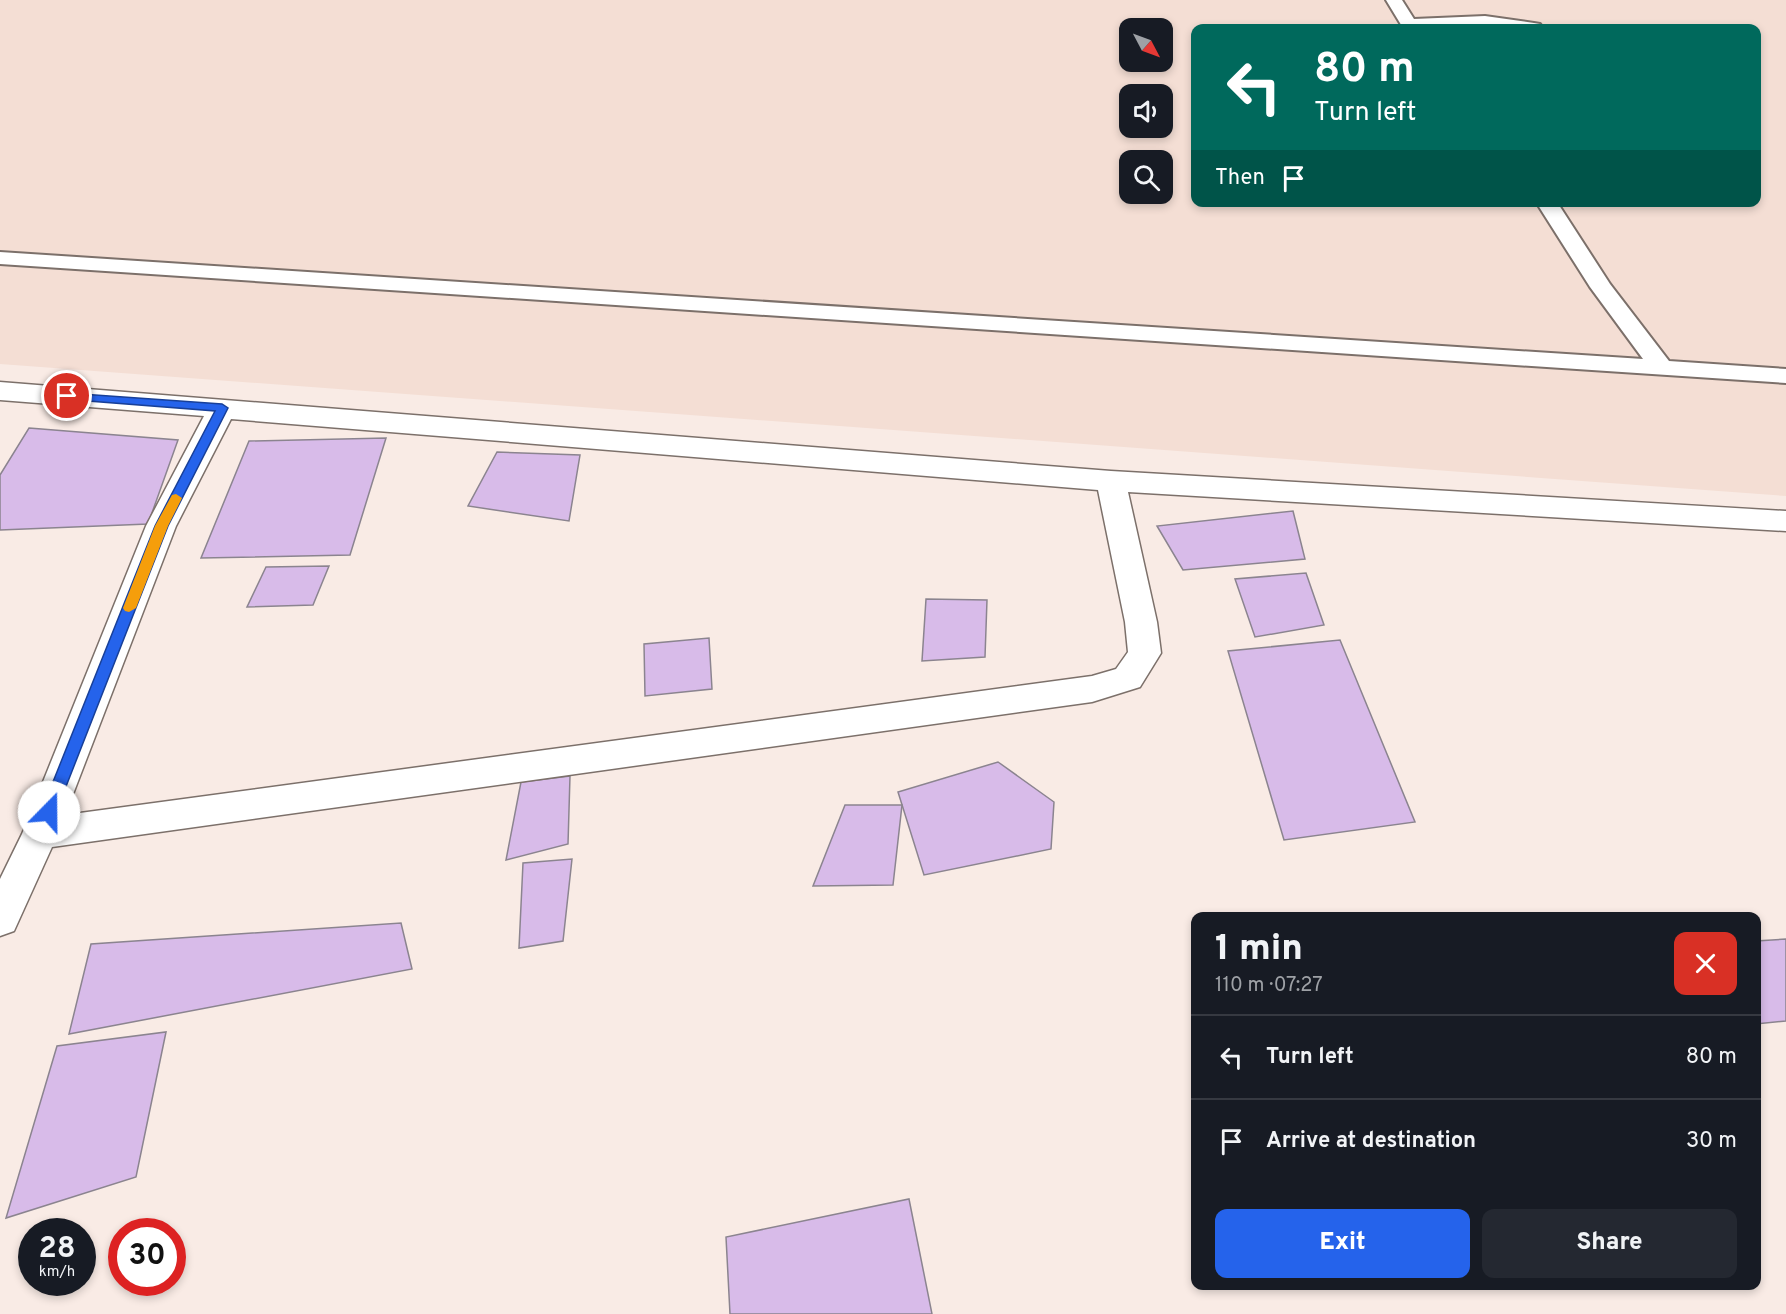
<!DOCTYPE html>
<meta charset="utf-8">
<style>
body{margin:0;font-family:Overpass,sans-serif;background:#242831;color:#f1f3f6;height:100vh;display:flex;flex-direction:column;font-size:22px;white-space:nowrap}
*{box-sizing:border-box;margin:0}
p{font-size:20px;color:#9ea1a6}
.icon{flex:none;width:33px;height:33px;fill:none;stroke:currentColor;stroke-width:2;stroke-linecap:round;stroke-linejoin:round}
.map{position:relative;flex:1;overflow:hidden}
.drawer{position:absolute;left:1191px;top:912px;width:570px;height:378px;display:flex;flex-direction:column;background:#171b24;border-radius:12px;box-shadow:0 3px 9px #0003}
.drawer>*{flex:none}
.hud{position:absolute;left:1191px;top:24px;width:570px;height:183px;border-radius:12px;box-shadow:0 3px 9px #0003;background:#00695c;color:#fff;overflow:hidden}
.needle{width:39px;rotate:131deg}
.controls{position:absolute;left:1119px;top:18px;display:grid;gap:12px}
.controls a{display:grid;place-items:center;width:54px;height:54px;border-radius:12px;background:#171b24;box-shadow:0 3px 9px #0003;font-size:30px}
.speed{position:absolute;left:18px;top:1218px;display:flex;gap:12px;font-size:30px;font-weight:700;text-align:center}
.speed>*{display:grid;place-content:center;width:78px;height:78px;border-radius:50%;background:#171b24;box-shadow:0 3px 9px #0003;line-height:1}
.speed small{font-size:15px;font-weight:400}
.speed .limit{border:9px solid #d22;background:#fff;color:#111}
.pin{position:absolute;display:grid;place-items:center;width:51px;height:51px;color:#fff;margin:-26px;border:3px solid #fff;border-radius:50%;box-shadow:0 2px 6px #0007}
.me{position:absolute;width:66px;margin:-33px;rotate:22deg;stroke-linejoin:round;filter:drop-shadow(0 0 4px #0008)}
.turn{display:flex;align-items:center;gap:21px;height:126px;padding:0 24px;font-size:27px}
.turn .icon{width:78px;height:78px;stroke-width:2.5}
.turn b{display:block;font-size:42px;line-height:51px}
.then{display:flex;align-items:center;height:57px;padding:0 24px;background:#0003;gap:12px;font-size:22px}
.round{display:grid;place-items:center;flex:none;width:63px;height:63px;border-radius:12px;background:#242831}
.overview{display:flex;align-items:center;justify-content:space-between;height:102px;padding:0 24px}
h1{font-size:36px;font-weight:800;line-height:45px}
.primary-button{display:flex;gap:12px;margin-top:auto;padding:12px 24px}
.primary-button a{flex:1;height:69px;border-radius:12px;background:#2563eb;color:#fff;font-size:24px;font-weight:800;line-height:69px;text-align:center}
.primary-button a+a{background:#242831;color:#f1f3f6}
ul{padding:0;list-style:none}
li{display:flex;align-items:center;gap:18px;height:84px;padding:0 24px;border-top:2px solid #363941}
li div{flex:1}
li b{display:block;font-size:22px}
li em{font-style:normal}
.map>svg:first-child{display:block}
.built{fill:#f4ded4;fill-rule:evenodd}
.building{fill:#d8bbe9;stroke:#8b848f;stroke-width:1.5}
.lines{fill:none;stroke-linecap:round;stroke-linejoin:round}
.lane-casing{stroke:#7c706a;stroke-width:4}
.street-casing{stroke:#7c706a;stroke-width:3}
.lane{fill:#fff;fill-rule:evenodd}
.street{fill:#fff;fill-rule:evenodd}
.route{fill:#2563eb;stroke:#184099;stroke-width:1.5}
.slow{fill:#f59e0b}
</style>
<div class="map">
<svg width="1786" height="1314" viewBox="0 0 1786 1314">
<rect width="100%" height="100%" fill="#f9ebe5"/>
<!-- built -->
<path class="built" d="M 0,0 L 1786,0 L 1786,496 L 0,364 ZM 1130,28 L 1162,28 L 1162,62 L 1130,62 ZM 1196,28 L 1756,28 L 1756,202 L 1196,202 ZM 1130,94 L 1162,94 L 1162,128 L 1130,128 ZM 1130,160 L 1162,160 L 1162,194 L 1130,194 Z"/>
<!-- building -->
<g class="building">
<path d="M 29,428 L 178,440 L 148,524 L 0,530 L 0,475 Z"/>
<path d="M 386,438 L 350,555 L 201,558 L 249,441 Z"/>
<path d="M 497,452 L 580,455 L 569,521 L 468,506 Z"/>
<path d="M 1293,511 L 1305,559 L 1183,570 L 1157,526 Z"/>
<path d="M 329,566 L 313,605 L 247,607 L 266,567 Z"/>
<path d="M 1306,573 L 1324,625 L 1255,637 L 1235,579 Z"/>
<path d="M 926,599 L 987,600 L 985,657 L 922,661 Z"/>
<path d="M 709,638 L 712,689 L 645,696 L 644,644 Z"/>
<path d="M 1340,640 L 1415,822 L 1284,840 L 1228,651 Z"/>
<path d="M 998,762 L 1054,802 L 1051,849 L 924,875 L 898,792 Z"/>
<path d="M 570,776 L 568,844 L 506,860 L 521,782 Z"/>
<path d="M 845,805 L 902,805 L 893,885 L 813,886 Z"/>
<path d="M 572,859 L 563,941 L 519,948 L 523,863 Z"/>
<path d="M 401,923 L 412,969 L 69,1034 L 91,944 Z"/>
<path d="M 1786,939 L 1786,1021 L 1756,1024 L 1756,941 Z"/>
<path d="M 166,1032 L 136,1177 L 6,1218 L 57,1046 Z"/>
<path d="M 909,1199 L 932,1314 L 730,1314 L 726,1237 Z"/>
</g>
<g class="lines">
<!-- lane casing -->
<g class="lane-casing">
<g id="lane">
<path d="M 1386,0 L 1402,0 L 1414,19 L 1485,16 L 1534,23 L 1540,24 L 1543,28 L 1485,26 L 1403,28 Z"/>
<path d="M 1536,202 L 1557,202 L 1610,284 L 1669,361 L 1786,369 L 1786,383 L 0,264 L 0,252 L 1643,359 L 1590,287 Z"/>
</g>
</g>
<!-- street casing -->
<g class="street-casing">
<path id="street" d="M 0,382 L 1111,471 L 1786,511 L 1786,531 L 1128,492 L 1157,622 L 1161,653 L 1140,687 L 1092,702 L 52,847 L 14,931 L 0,936 L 0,879 L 22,834 L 146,526 L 204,416 L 0,400 ZM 231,419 L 1098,490 L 1125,622 L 1128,652 L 1116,669 L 1092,676 L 65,815 L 176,526 Z"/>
</g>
<!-- lane -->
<use href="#lane" class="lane"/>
<!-- street -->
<use href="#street" class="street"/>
</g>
<!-- route -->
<path class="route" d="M 67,393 L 222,404 L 228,408 L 168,526 L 56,812 L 54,816 L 43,816 L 41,812 L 155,526 L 215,411 L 63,399 L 63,394 Z"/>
<!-- slow -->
<path class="slow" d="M 176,494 L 182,498 L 168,526 L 136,608 L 129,612 L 125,611 L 123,608 L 155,526 L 172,495 Z"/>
</svg>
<div class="controls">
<a><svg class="needle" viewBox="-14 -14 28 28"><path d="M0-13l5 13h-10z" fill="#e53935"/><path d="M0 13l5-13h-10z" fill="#9ea1a6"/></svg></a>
<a><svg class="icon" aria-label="sound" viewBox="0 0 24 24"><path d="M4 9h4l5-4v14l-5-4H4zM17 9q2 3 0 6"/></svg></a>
<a><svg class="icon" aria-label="search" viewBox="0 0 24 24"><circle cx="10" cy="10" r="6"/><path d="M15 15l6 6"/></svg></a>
</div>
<div class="speed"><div>28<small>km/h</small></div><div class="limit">30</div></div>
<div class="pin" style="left:67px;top:396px;background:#d93025"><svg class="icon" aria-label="arrive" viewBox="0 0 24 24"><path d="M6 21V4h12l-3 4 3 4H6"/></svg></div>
<svg class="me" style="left:49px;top:812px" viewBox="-20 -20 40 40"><circle r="19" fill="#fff"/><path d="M0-13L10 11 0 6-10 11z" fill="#2563eb"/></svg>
<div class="hud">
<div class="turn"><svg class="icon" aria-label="left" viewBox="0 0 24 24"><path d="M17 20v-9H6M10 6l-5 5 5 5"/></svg><div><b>80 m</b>Turn left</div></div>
<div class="then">Then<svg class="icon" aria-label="arrive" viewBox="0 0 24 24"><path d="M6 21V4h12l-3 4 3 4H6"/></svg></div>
</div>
<section class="drawer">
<div class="overview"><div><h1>1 min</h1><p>110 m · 07:27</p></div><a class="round" style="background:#d93025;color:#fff"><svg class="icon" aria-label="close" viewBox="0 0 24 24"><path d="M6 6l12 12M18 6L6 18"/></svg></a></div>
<ul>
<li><svg class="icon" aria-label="left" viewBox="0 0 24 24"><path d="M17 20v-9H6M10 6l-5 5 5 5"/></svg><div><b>Turn left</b></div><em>80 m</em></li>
<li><svg class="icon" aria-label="arrive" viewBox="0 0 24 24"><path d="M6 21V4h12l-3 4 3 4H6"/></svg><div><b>Arrive at destination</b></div><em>30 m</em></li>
</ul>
<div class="primary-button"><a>Exit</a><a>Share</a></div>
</section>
</div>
